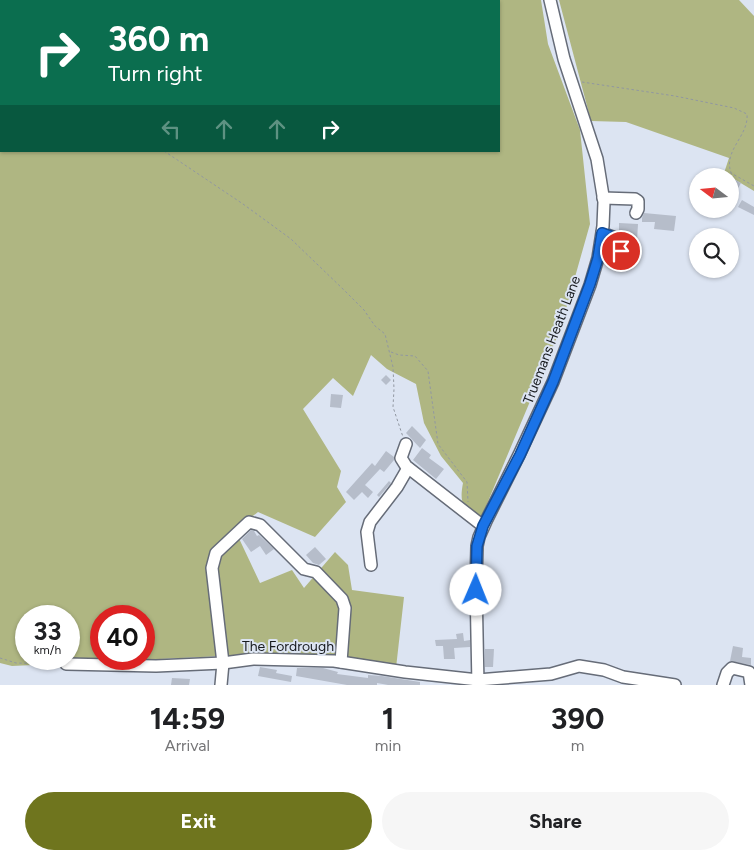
<!DOCTYPE html>
<style>
body{margin:0;font-family:Figtree,sans-serif;background:#f6f6f6;color:#202124;height:100vh;display:flex;flex-direction:column;font-size:19px;white-space:nowrap}
*{box-sizing:border-box;margin:0}
p{font-size:16px;color:#757577}
.icon{flex:none;width:28px;height:28px;fill:none;stroke:currentColor;stroke-width:2;stroke-linecap:round;stroke-linejoin:round}
.map{position:relative;height:685px;overflow:hidden}
.side{display:flex;flex-direction:column;background:#fff;flex:1}
.side>*{flex:none}
.banner{position:absolute;left:0px;top:0px;width:500px;height:152px;box-shadow:0 1px 4px #0004;background:#0b6e4f;color:#fff;overflow:hidden}
.needle{width:32px;rotate:286deg}
.tools{position:absolute;left:689px;top:168px;display:grid;gap:10px}
.tools a{display:grid;place-items:center;width:50px;height:50px;border-radius:50%;background:#fff;box-shadow:0 1px 4px #0004;font-size:25px}
.speed{position:absolute;left:15px;top:605px;display:flex;gap:10px;font-size:25px;font-weight:700;text-align:center}
.speed>*{display:grid;place-content:center;width:65px;height:65px;border-radius:50%;background:#fff;box-shadow:0 1px 4px #0004;line-height:1}
.speed small{font-size:12px;font-weight:400}
.speed .limit{border:8px solid #d22;background:#fff;color:#111}
.pin{position:absolute;display:grid;place-items:center;width:42px;height:42px;color:#fff;margin:-21px;border:2px solid #fff;border-radius:50%;box-shadow:0 1px 5px #0007}
.me{position:absolute;width:55px;margin:-28px;rotate:1deg;stroke-linejoin:round;filter:drop-shadow(0 0 4px #0008)}
.turn{display:flex;align-items:center;gap:18px;height:105px;padding:0 25px;font-size:22px}
.turn .icon{width:65px;height:65px;stroke-width:2.5}
.turn b{display:block;font-size:35px;line-height:42px}
.lanes{display:flex;align-items:center;height:48px;padding:0 25px;background:#0003;justify-content:center;gap:25px;direction:ltr}
.lanes .off{opacity:.35}
.eta{display:flex;justify-content:space-evenly;align-items:center;height:85px;text-align:center}
.eta b{font-size:30px;font-weight:700;line-height:35px}
.action{display:flex;gap:10px;margin-top:auto;padding:10px 25px}
.action a{flex:1;height:58px;border-radius:30px;background:#6f751e;color:#fff;font-size:20px;font-weight:700;line-height:58px;text-align:center}
.action a+a{background:#f6f6f6;color:#202124}
.map>svg:first-child{display:block}
.green{fill:#afb682;fill-rule:evenodd}
.building{fill:#b6bdca}
.lines{fill:none;stroke-linecap:round;stroke-linejoin:round}
.minor-casing{stroke:#666c78;stroke-width:14}
.path{stroke:#9197a1;stroke-width:1;stroke-dasharray:2.5 2.5;stroke-linecap:butt}
.minor{stroke:#fff;stroke-width:11}
.route-casing{stroke:#114b97;stroke-width:12}
.route{stroke:#1a73e8;stroke-width:9}
.labels{text-anchor:middle;dominant-baseline:central;stroke-width:4;stroke-linejoin:round;paint-order:stroke}
.street-label{font-size:14px;fill:#171a1e;stroke:#dce4f2}
</style>
<div class="map">
<svg width="754" height="685" viewBox="0 0 754 685">
<rect width="100%" height="100%" fill="#dce4f2"/>
<!-- green -->
<g class="green">
<path d="M 0,0 L 541,0 L 548,44 L 580,130 L 590,224 L 560,330 L 481,518 C 463,506 459,505 463,483 L 441,456 L 424,423 L 416,384 L 387,369 L 371,355 L 353,396 L 333,378 L 303,409 L 341,471 L 337,487 L 346,502 L 315,537 L 258,512 L 235,530 L 260,583 L 292,570 L 304,588 L 335,552 L 348,565 L 352,590 L 404,597 L 396,668 L 338,656 L 223,656 L 12,666 L 0,663 ZM 1,1 L 499,1 L 499,151 L 1,151 ZM 26,616 L 69,616 L 69,659 L 26,659 ZM 101,616 L 144,616 L 144,659 L 101,659 Z"/>
<path d="M 559,0 L 739,0 L 754,16 L 754,191 L 724,173 L 729,158 L 626,122 L 591,121 Z"/>
</g>
<!-- building -->
<g class="building">
<path d="M 730,177 L 741,183 L 730,203 Z"/>
<path d="M 742,200 L 754,207 L 754,215 L 738,207 Z"/>
<path d="M 644,213 L 676,216 L 674,231 L 654,229 L 655,222 L 642,222 L 642,218 Z"/>
<path d="M 619,223 L 638,224 L 636,259 L 630,259 L 630,255 L 628,255 L 627,242 L 625,234 L 619,232 Z"/>
<path d="M 386,375 L 391,380 L 386,385 L 381,380 Z"/>
<path d="M 331,394 L 343,395 L 341,408 L 330,407 Z"/>
<path d="M 412,426 L 426,440 L 420,448 L 406,433 Z"/>
<path d="M 422,448 L 431,455 L 429,458 L 444,469 L 436,479 L 413,460 Z"/>
<path d="M 386,451 L 394,457 L 394,460 L 384,472 L 380,469 L 365,485 L 373,492 L 368,498 L 362,492 L 354,500 L 346,492 L 372,463 L 375,466 Z"/>
<path d="M 389,481 L 391,483 L 379,497 L 377,495 Z"/>
<path d="M 251,530 L 254,531 L 257,536 L 259,535 L 274,549 L 266,555 L 260,546 L 251,552 L 242,539 Z"/>
<path d="M 315,547 L 326,559 L 319,565 L 313,563 L 306,555 Z"/>
<path d="M 463,633 L 464,641 L 470,640 L 470,647 L 454,648 L 455,659 L 444,659 L 443,646 L 436,646 L 435,640 L 457,639 L 456,634 Z"/>
<path d="M 733,646 L 743,648 L 742,657 L 751,658 L 751,665 L 730,661 Z"/>
<path d="M 485,649 L 494,649 L 493,667 L 485,667 Z"/>
<path d="M 260,667 L 277,670 L 276,673 L 292,676 L 291,682 L 258,676 Z"/>
<path d="M 297,668 L 323,668 L 338,672 L 337,674 L 368,678 L 368,675 L 382,676 L 420,682 L 420,685 L 388,685 L 377,683 L 377,685 L 347,685 L 296,676 Z"/>
<path d="M 172,678 L 190,679 L 189,685 L 171,685 Z"/>
</g>
<g class="lines">
<!-- minor casing -->
<g class="minor-casing">
<g id="minor">
<path d="M 603,198 L 635,199 L 638,201 L 638,209 L 636,213"/>
<path d="M 602,233 L 613,237 L 620,243 L 621,251"/>
<path d="M 406,444 L 401,458 L 406,466 L 483,526"/>
<path d="M 371,565 L 367,532 L 370,522 L 397,487 L 408,468"/>
<path d="M 66,664 L 156,666 L 223,663 L 253,659 L 334,661 L 405,672 L 478,680 L 551,674 L 579,666 L 604,670 L 623,677 L 675,685"/>
<path d="M 221,685 L 223,663 L 212,568 L 216,553 L 249,522 L 260,525 L 304,569 L 316,572 L 342,599 L 345,608 L 341,662"/>
<path d="M 478,685 L 476,585 L 477,546 L 479,537 L 487,519 L 519,455 L 553,382 L 590,285 L 598,258 L 603,226 L 604,202 L 597,159 L 564,59 L 550,0"/>
<path d="M 723,685 L 727,673 L 732,668 L 749,672 L 751,685"/>
</g>
</g>
<!-- path -->
<g class="path">
<path d="M 19,0 L 20,1"/>
<path d="M 582,82 L 675,96 L 734,108 L 747,114 C 749,136 723,150 731,173 L 754,186"/>
<path d="M 164,151 L 243,204 L 291,239 L 344,290 L 364,310 L 375,326 L 385,334 L 393,367 L 394,389 L 393,407 L 403,437"/>
<path d="M 391,352 L 399,355 L 415,356 L 428,371 L 438,444 L 467,482 L 468,502"/>
<path d="M 0,658 L 16,663 L 56,664"/>
</g>
<!-- minor -->
<use href="#minor" class="minor"/>
</g>
<g class="lines">
<!-- route casing -->
<g class="route-casing">
<path id="route" d="M 476,590 L 477,546 L 483,526 L 520,455 L 553,382 L 590,284 L 598,258 L 602,233 L 613,237 L 620,243 L 621,251"/>
</g>
<!-- route -->
<use href="#route" class="route"/>
</g>
<g class="labels">
<!-- street labels -->
<g class="street-label">
<text transform="translate(552 340) rotate(-69)">Truemans Heath Lane</text>
<text x="288" y="646">The Fordrough</text>
</g>
</g>
</svg>
<div class="tools">
<a><svg class="needle" viewBox="-14 -14 28 28"><path d="M0-13l5 13h-10z" fill="#e53935"/><path d="M0 13l5-13h-10z" fill="#757577"/></svg></a>
<a><svg class="icon" aria-label="search" viewBox="0 0 24 24"><circle cx="10" cy="10" r="6"/><path d="M15 15l6 6"/></svg></a>
</div>
<div class="speed"><div>33<small>km/h</small></div><div class="limit">40</div></div>
<div class="pin" style="left:621px;top:251px;background:#d93025"><svg class="icon" aria-label="arrive" viewBox="0 0 24 24"><path d="M6 21V4h12l-3 4 3 4H6"/></svg></div>
<svg class="me" style="left:476px;top:590px" viewBox="-20 -20 40 40"><circle r="19" fill="#fff"/><path d="M0-13L10 11 0 6-10 11z" fill="#1a73e8"/></svg>
<div class="banner">
<div class="turn"><svg class="icon" aria-label="right" viewBox="0 0 24 24"><path d="M7 20v-9h11M14 6l5 5-5 5"/></svg><div><b>360 m</b>Turn right</div></div>
<div class="lanes"><svg class="icon off" aria-label="left" viewBox="0 0 24 24"><path d="M17 20v-9H6M10 6l-5 5 5 5"/></svg><svg class="icon off" aria-label="ahead" viewBox="0 0 24 24"><path d="M12 20V5M6 11l6-6 6 6"/></svg><svg class="icon off" aria-label="ahead" viewBox="0 0 24 24"><path d="M12 20V5M6 11l6-6 6 6"/></svg><svg class="icon" aria-label="right" viewBox="0 0 24 24"><path d="M7 20v-9h11M14 6l5 5-5 5"/></svg></div>
</div>
</div>
<section class="side">
<div class="eta">
<div><b>14:59</b><p>Arrival</p></div>
<div><b>1</b><p>min</p></div>
<div><b>390</b><p>m</p></div>
</div>
<div class="action"><a>Exit</a><a>Share</a></div>
</section>
